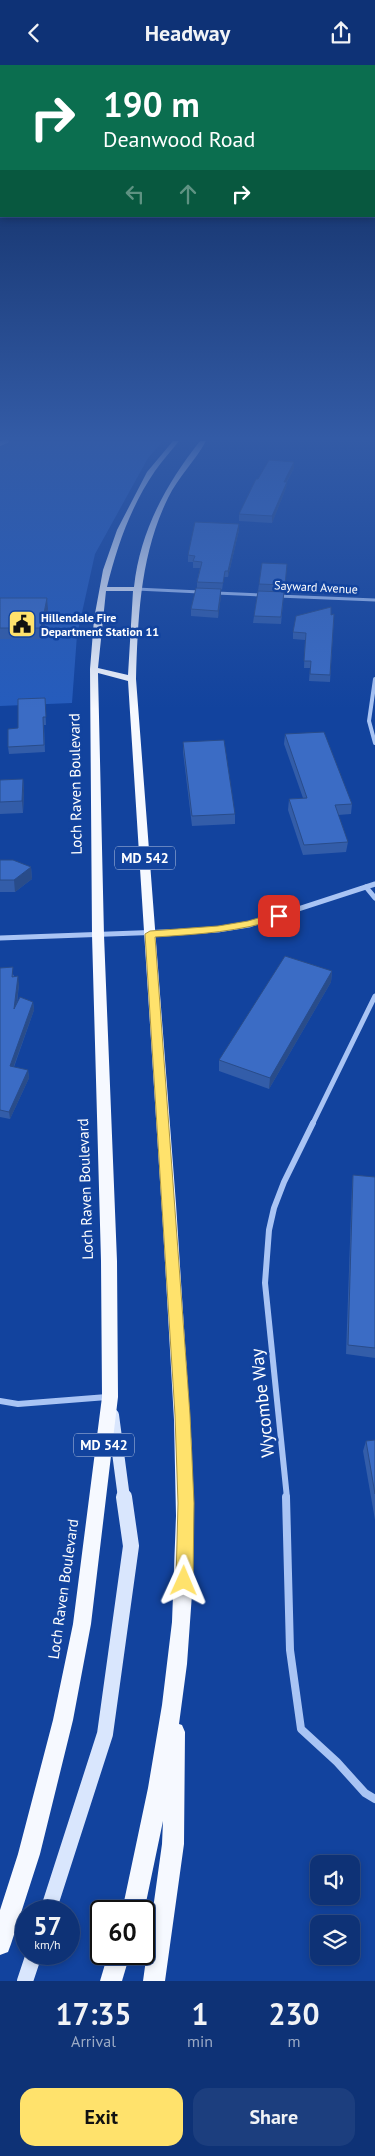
<!DOCTYPE html>
<style>
body{margin:0;font-family:"PT Sans",sans-serif;background:#1c3e7e;color:#f1f3f6;height:100vh;display:flex;flex-direction:column;font-size:19px;white-space:nowrap}
*{box-sizing:border-box;margin:0}
p{font-size:16px;color:#9baac5}
.icon{flex:none;width:28px;height:28px;fill:none;stroke:currentColor;stroke-width:2;stroke-linecap:round;stroke-linejoin:round}
.map{position:relative;height:1916px;overflow:hidden}
.panel{display:flex;flex-direction:column;background:#0e3276;flex:1}
.panel>*{flex:none}
.guide{position:absolute;left:0px;top:0px;width:375px;height:152px;box-shadow:0 2px 8px #0003,0 0 0 1px #2e4d88;background:#0b6e4f;color:#fff;overflow:hidden}
.controls{position:absolute;left:310px;top:1790px;display:grid;gap:10px}
.controls a{display:grid;place-items:center;width:50px;height:50px;border-radius:10px;background:#0e3276;box-shadow:0 2px 8px #0003,0 0 0 1px #2e4d88;font-size:25px}
.speed{position:absolute;left:15px;top:1835px;display:flex;gap:10px;font-size:25px;font-weight:700;text-align:center}
.speed>*{display:grid;place-content:center;width:65px;height:65px;border-radius:50%;background:#0e3276;box-shadow:0 2px 8px #0003,0 0 0 1px #2e4d88;line-height:1}
.speed small{font-size:12px;font-weight:400}
.speed .limit{border:2px solid #111;border-radius:8px;background:#fff;color:#111}
.pin{position:absolute;display:grid;place-items:center;width:42px;height:42px;color:#fff;margin:-21px;border-radius:10px;box-shadow:0 2px 8px #0006}
.me{position:absolute;width:55px;margin:-28px;rotate:1deg;stroke-linejoin:round;filter:drop-shadow(0 0 4px #0008)}
.turn{display:flex;align-items:center;gap:18px;height:105px;padding:0 20px;font-size:22px}
.turn .icon{width:65px;height:65px;stroke-width:2.5}
.turn b{display:block;font-size:35px;line-height:42px}
.lanes{display:flex;align-items:center;height:48px;padding:0 20px;background:#0003;justify-content:center;gap:25px;direction:ltr}
.lanes .off{opacity:.35}
.eta{display:flex;justify-content:space-evenly;align-items:center;height:85px;text-align:center}
.eta b{font-size:30px;font-weight:800;line-height:35px}
.action{display:flex;gap:10px;margin-top:auto;padding:10px 20px}
.action a{flex:1;height:58px;border-radius:15px;background:#ffe26c;color:#111;font-size:20px;font-weight:800;line-height:58px;text-align:center}
.action a+a{background:#1c3e7e;color:#f1f3f6}
header{display:flex;justify-content:space-between;align-items:center;height:65px;padding:0 20px;background:#0e3276;font-size:22px;font-weight:800}
.map>svg:first-child{display:block}
.green{fill:#255cbd}
.lines{fill:none;stroke-linecap:round;stroke-linejoin:round}
.stream{stroke:#9bbef7;stroke-width:4}
.street-far4{stroke:#a9c4f4;stroke-width:3}
.street-far3{stroke:#a9c4f4;stroke-width:4}
.street-far2{stroke:#a9c4f4;stroke-width:5}
.street-far1{stroke:#a9c4f4;stroke-width:6}
.street{stroke:#a9c4f4;stroke-width:8}
.secondary-far1{stroke:#d9e6fd;stroke-width:12}
.secondary{stroke:#d9e6fd;stroke-width:16}
.primary{fill:#f6f9ff;fill-rule:evenodd}
.wall{fill:#335da9}
.shaded-wall{fill:#294c8a}
.building{fill:#3b6cc5;stroke:#294c8a}
.route{fill:#ffe26c;stroke:#a69346}
.labels{text-anchor:middle;dominant-baseline:central;stroke-width:5;stroke-linejoin:round;paint-order:stroke}
.far-street-label{font-size:12px;fill:#fff;stroke:#12439e}
.far-poi-label{font-size:12px;font-weight:bold;fill:#fff;stroke:#12439e;text-anchor:start}
.shield{fill:#12439e;stroke:#b8c7e2;stroke-width:1}
.shield-label{font-size:14px;font-weight:bold;fill:#fff}
.street-label{font-size:15px;fill:#fff;stroke:#12439e}
.near-street-label{font-size:18px;fill:#fff;stroke:#12439e}
</style>
<header><svg class="icon" aria-label="back" viewBox="0 0 24 24"><path d="M15 5l-7 7 7 7"/></svg>Headway<svg class="icon" aria-label="share" viewBox="0 0 24 24"><path d="M12 15V3M7 8l5-5 5 5M5 13v7h14v-7"/></svg></header>
<div class="map">
<svg width="375" height="1916" viewBox="0 0 375 1916">
<rect width="100%" height="100%" fill="#12439e"/>
<!-- green -->
<path class="green" d="M 0,376 L 163,376 L 148,393 L 95,489 L 77,570 L 72,638 L 0,641 Z"/>
<g class="lines">
<!-- stream -->
<path class="stream" d="M 0,379 L 7,376"/>
<!-- street-far4 -->
<g class="street-far4">
<path d="M 136,524 L 200,527"/>
<path d="M 216,528 L 262,530"/>
<path d="M 278,531 L 375,535"/>
</g>
<!-- street-far3 -->
<path class="street-far3" d="M 375,614 L 369,656 L 375,678"/>
<!-- street-far2 -->
<g class="street-far2">
<path d="M 366,822 L 375,833"/>
<path d="M 0,873 L 218,865 L 249,860 L 375,819"/>
<path d="M 312,1060 L 375,931"/>
</g>
<!-- street-far1 -->
<g class="street-far1">
<path d="M 0,1336 L 18,1339 L 107,1332"/>
<path d="M 287,1433 L 265,1218 L 269,1165 L 274,1143 L 284,1117 L 313,1058"/>
</g>
<!-- street -->
<path class="street" d="M 286,1432 L 290,1585 L 301,1664 L 337,1697 L 365,1728 L 375,1734"/>
<!-- secondary-far1 -->
<path class="secondary-far1" d="M 113,1350 L 124,1433"/>
<!-- secondary -->
<g class="secondary">
<path d="M 48,1846 L 105,1669 L 131,1481 L 124,1432"/>
<path d="M 25,1916 L 34,1889"/>
</g>
<!-- primary -->
<g class="primary">
<path d="M 173,376 L 179,376 C 171,386 162,396 155,406 C 131,441 117,481 107,522 L 134,522 C 140,466 166,419 200,376 L 206,376 C 196,395 178,412 168,433 C 140,490 138,552 136,614 L 176,1139 L 192,1387 L 193,1515 L 187,1599 L 179,1659 L 182,1660 L 185,1667 L 184,1779 L 165,1916 L 143,1916 L 162,1779 L 163,1756 L 144,1847 L 122,1846 L 148,1723 L 162,1640 L 172,1557 L 176,1451 L 174,1355 L 163,1163 L 128,616 L 98,608 L 104,870 L 117,1196 L 118,1332 L 91,1559 L 73,1655 L 40,1789 L 11,1879 L 8,1887 L 0,1890 L 0,1845 L 18,1789 L 53,1655 L 73,1559 L 102,1332 L 101,1196 L 92,870 L 90,604 L 94,554 L 103,505 L 117,465 L 147,407 ZM 106,526 L 133,526 L 128,610 L 98,603 Z"/>
<path d="M 108,1889 L 130,1889 L 122,1916 L 100,1916 Z"/>
</g>
</g>
<!-- wall -->
<g class="wall">
<path d="M 294,403 L 287,417 L 286,423 L 272,458 L 239,456 L 239,449 L 258,414 Z"/>
<path d="M 239,465 L 228,512 L 224,512 L 222,525 L 221,524 L 221,531 L 218,553 L 191,551 L 191,544 L 197,523 L 197,517 L 200,503 L 193,503 L 193,497 L 188,497 L 188,490 Z"/>
<path d="M 286,506 L 281,559 L 253,558 L 254,551 L 258,526 L 259,519 Z"/>
<path d="M 0,533 L 48,544 L 42,574 L 0,574 Z"/>
<path d="M 334,549 L 330,617 L 309,616 L 310,603 L 304,603 L 305,575 L 293,574 L 293,567 Z"/>
<path d="M 45,633 L 46,660 L 44,660 L 45,687 L 9,689 L 8,682 L 18,663 Z"/>
<path d="M 285,669 L 352,739 L 351,749 L 338,750 L 348,777 L 346,787 L 303,790 L 288,745 L 289,734 L 303,733 L 284,679 Z"/>
<path d="M 183,677 L 235,749 L 235,759 L 192,761 L 183,687 Z"/>
<path d="M 23,714 L 24,726 L 23,748 L 0,749 L 0,715 Z"/>
<path d="M 0,795 L 31,802 L 32,814 L 15,827 L 0,827 Z"/>
<path d="M 0,903 L 14,910 L 14,912 L 19,919 L 17,939 L 33,937 L 34,945 L 14,1002 L 28,1005 L 29,1013 L 10,1054 L 0,1052 Z"/>
<path d="M 332,906 L 331,917 L 269,1024 L 219,1006 L 219,995 Z"/>
<path d="M 353,1110 L 375,1112 L 375,1293 L 346,1289 L 352,1120 Z"/>
<path d="M 375,1375 L 375,1455 L 363,1386 L 366,1376 Z"/>
</g>
<!-- shaded-wall -->
<g class="shaded-wall">
<path d="M 294,397 L 294,403 L 283,423 L 284,417 Z"/>
<path d="M 287,417 L 286,423 L 272,458 L 272,451 Z"/>
<path d="M 239,459 L 239,465 L 228,512 L 228,506 Z"/>
<path d="M 221,524 L 221,531 L 218,553 L 218,546 Z"/>
<path d="M 47,533 L 48,544 L 42,574 L 41,563 Z"/>
<path d="M 23,714 L 24,726 L 23,748 L 22,736 Z"/>
<path d="M 31,802 L 32,814 L 15,827 L 14,815 Z"/>
<path d="M 332,906 L 331,917 L 269,1024 L 270,1013 Z"/>
<path d="M 18,911 L 19,919 L 15,952 L 14,944 Z"/>
<path d="M 33,937 L 34,945 L 11,1009 L 10,1001 Z"/>
<path d="M 28,1005 L 29,1013 L 10,1054 L 9,1047 Z"/>
</g>
<!-- building -->
<g class="building">
<path d="M 269,395 L 294,397 L 284,417 L 287,417 L 272,451 L 239,449 L 256,414 L 258,414 Z"/>
<path d="M 195,457 L 239,459 L 228,506 L 225,506 L 223,518 L 197,517 L 202,497 L 193,496 L 195,491 L 188,490 Z"/>
<path d="M 262,498 L 287,499 L 285,520 L 259,519 Z"/>
<path d="M 196,523 L 221,524 L 218,546 L 191,544 Z"/>
<path d="M 258,526 L 284,527 L 281,552 L 254,551 Z"/>
<path d="M 0,533 L 47,533 L 41,563 L 0,563 Z"/>
<path d="M 331,542 L 331,550 L 334,549 L 330,610 L 310,609 L 311,596 L 304,596 L 306,568 L 293,567 L 296,551 Z"/>
<path d="M 45,633 L 46,652 L 43,652 L 44,680 L 8,682 L 8,664 L 18,663 L 18,634 Z"/>
<path d="M 324,667 L 352,739 L 335,740 L 348,777 L 304,780 L 289,734 L 307,733 L 285,669 Z"/>
<path d="M 224,675 L 235,749 L 192,751 L 183,677 Z"/>
<path d="M 23,714 L 22,736 L 0,737 L 0,715 Z"/>
<path d="M 0,795 L 13,795 L 31,802 L 14,815 L 0,815 Z"/>
<path d="M 285,891 L 332,906 L 270,1013 L 219,995 Z"/>
<path d="M 13,902 L 12,912 L 18,911 L 14,944 L 20,932 L 33,937 L 10,1001 L 28,1005 L 9,1047 L 0,1045 L 0,903 Z"/>
<path d="M 353,1110 L 375,1112 L 375,1283 L 348,1280 Z"/>
<path d="M 375,1375 L 375,1429 L 366,1376 Z"/>
</g>
<!-- sky -->
<linearGradient id="sky" x2="0" y2="1"><stop stop-color="#0a2557"/><stop offset="0.58" stop-color="#335ba6"/><stop offset="1" stop-color="#335ba6" stop-opacity="0"/></linearGradient>
<rect width="375" height="644" fill="url(#sky)"/>
<!-- route -->
<path class="route" d="M 279,847 L 282,848 L 284,851 L 282,853 C 238,867 201,869 155,872 L 190,1350 L 194,1438 L 193,1516 L 190,1522 L 184,1525 L 178,1522 L 176,1516 L 178,1438 L 175,1350 L 145,869 L 150,866 L 218,861 L 248,856 Z"/>
<!-- icons -->
<defs>
<g id="civic-square" transform="scale(1.4375)"><rect x="-9" y="-9" width="18" height="18" rx="4" fill="#ffe26c" stroke="#12439e"/><path d="M-.6-6.5H3V-4.5H.6V-3L4-1V1h2V6H-6V1h2V-1L-.6-3ZM-1.2 2.5V6h2.4V2.5Z" fill="#111"/></g>
</defs>
<g fill-rule="evenodd">
<use href="#civic-square" x="22" y="559"/>
</g>
<g class="labels">
<!-- far-street labels -->
<g class="far-street-label">
<text transform="translate(316 522) rotate(3)">Sayward Avenue</text>
</g>
<!-- far-poi labels -->
<g class="far-poi-label">
<text x="41" y="552">Hillendale Fire<tspan x="41" dy="14">Department Station 11</tspan></text>
</g>
<!-- shield labels -->
<g class="shield">
<rect x="115" y="781.5" width="60" height="23" rx="4"/>
<rect x="74" y="1368.5" width="60" height="23" rx="4"/>
</g>
<g class="shield-label">
<text x="145" y="793">MD 542</text>
<text x="104" y="1380">MD 542</text>
</g>
<!-- street labels -->
<g class="street-label">
<text transform="translate(75 719) rotate(-91)">Loch Raven Boulevard</text>
<text transform="translate(85 1124) rotate(-92)">Loch Raven Boulevard</text>
<text transform="translate(63 1524) rotate(-82)">Loch Raven Boulevard</text>
</g>
<!-- near-street labels -->
<g class="near-street-label">
<text transform="translate(262 1338) rotate(-96)">Wycombe Way</text>
</g>
</g>
</svg>
<div class="controls">
<a><svg class="icon" aria-label="sound" viewBox="0 0 24 24"><path d="M4 9h4l5-4v14l-5-4H4zM17 9q2 3 0 6"/></svg></a>
<a><svg class="icon" aria-label="layers" viewBox="0 0 24 24"><path d="M12 4l9 5-9 5-9-5zM3 14l9 5 9-5"/></svg></a>
</div>
<div class="speed"><div>57<small>km/h</small></div><div class="limit">60</div></div>
<div class="pin" style="left:279px;top:851px;background:#d93025"><svg class="icon" aria-label="arrive" viewBox="0 0 24 24"><path d="M6 21V4h12l-3 4 3 4H6"/></svg></div>
<svg class="me" style="left:184px;top:1516px" viewBox="-20 -20 40 40"><path d="M0-17L14 15 0 8-14 15z" fill="#ffe26c" stroke="#fff" stroke-width="4"/></svg>
<div class="guide">
<div class="turn"><svg class="icon" aria-label="right" viewBox="0 0 24 24"><path d="M7 20v-9h11M14 6l5 5-5 5"/></svg><div><b>190 m</b>Deanwood Road</div></div>
<div class="lanes"><svg class="icon off" aria-label="left" viewBox="0 0 24 24"><path d="M17 20v-9H6M10 6l-5 5 5 5"/></svg><svg class="icon off" aria-label="ahead" viewBox="0 0 24 24"><path d="M12 20V5M6 11l6-6 6 6"/></svg><svg class="icon" aria-label="right" viewBox="0 0 24 24"><path d="M7 20v-9h11M14 6l5 5-5 5"/></svg></div>
</div>
</div>
<section class="panel">
<div class="eta">
<div><b>17:35</b><p>Arrival</p></div>
<div><b>1</b><p>min</p></div>
<div><b>230</b><p>m</p></div>
</div>
<div class="action"><a>Exit</a><a>Share</a></div>
</section>
